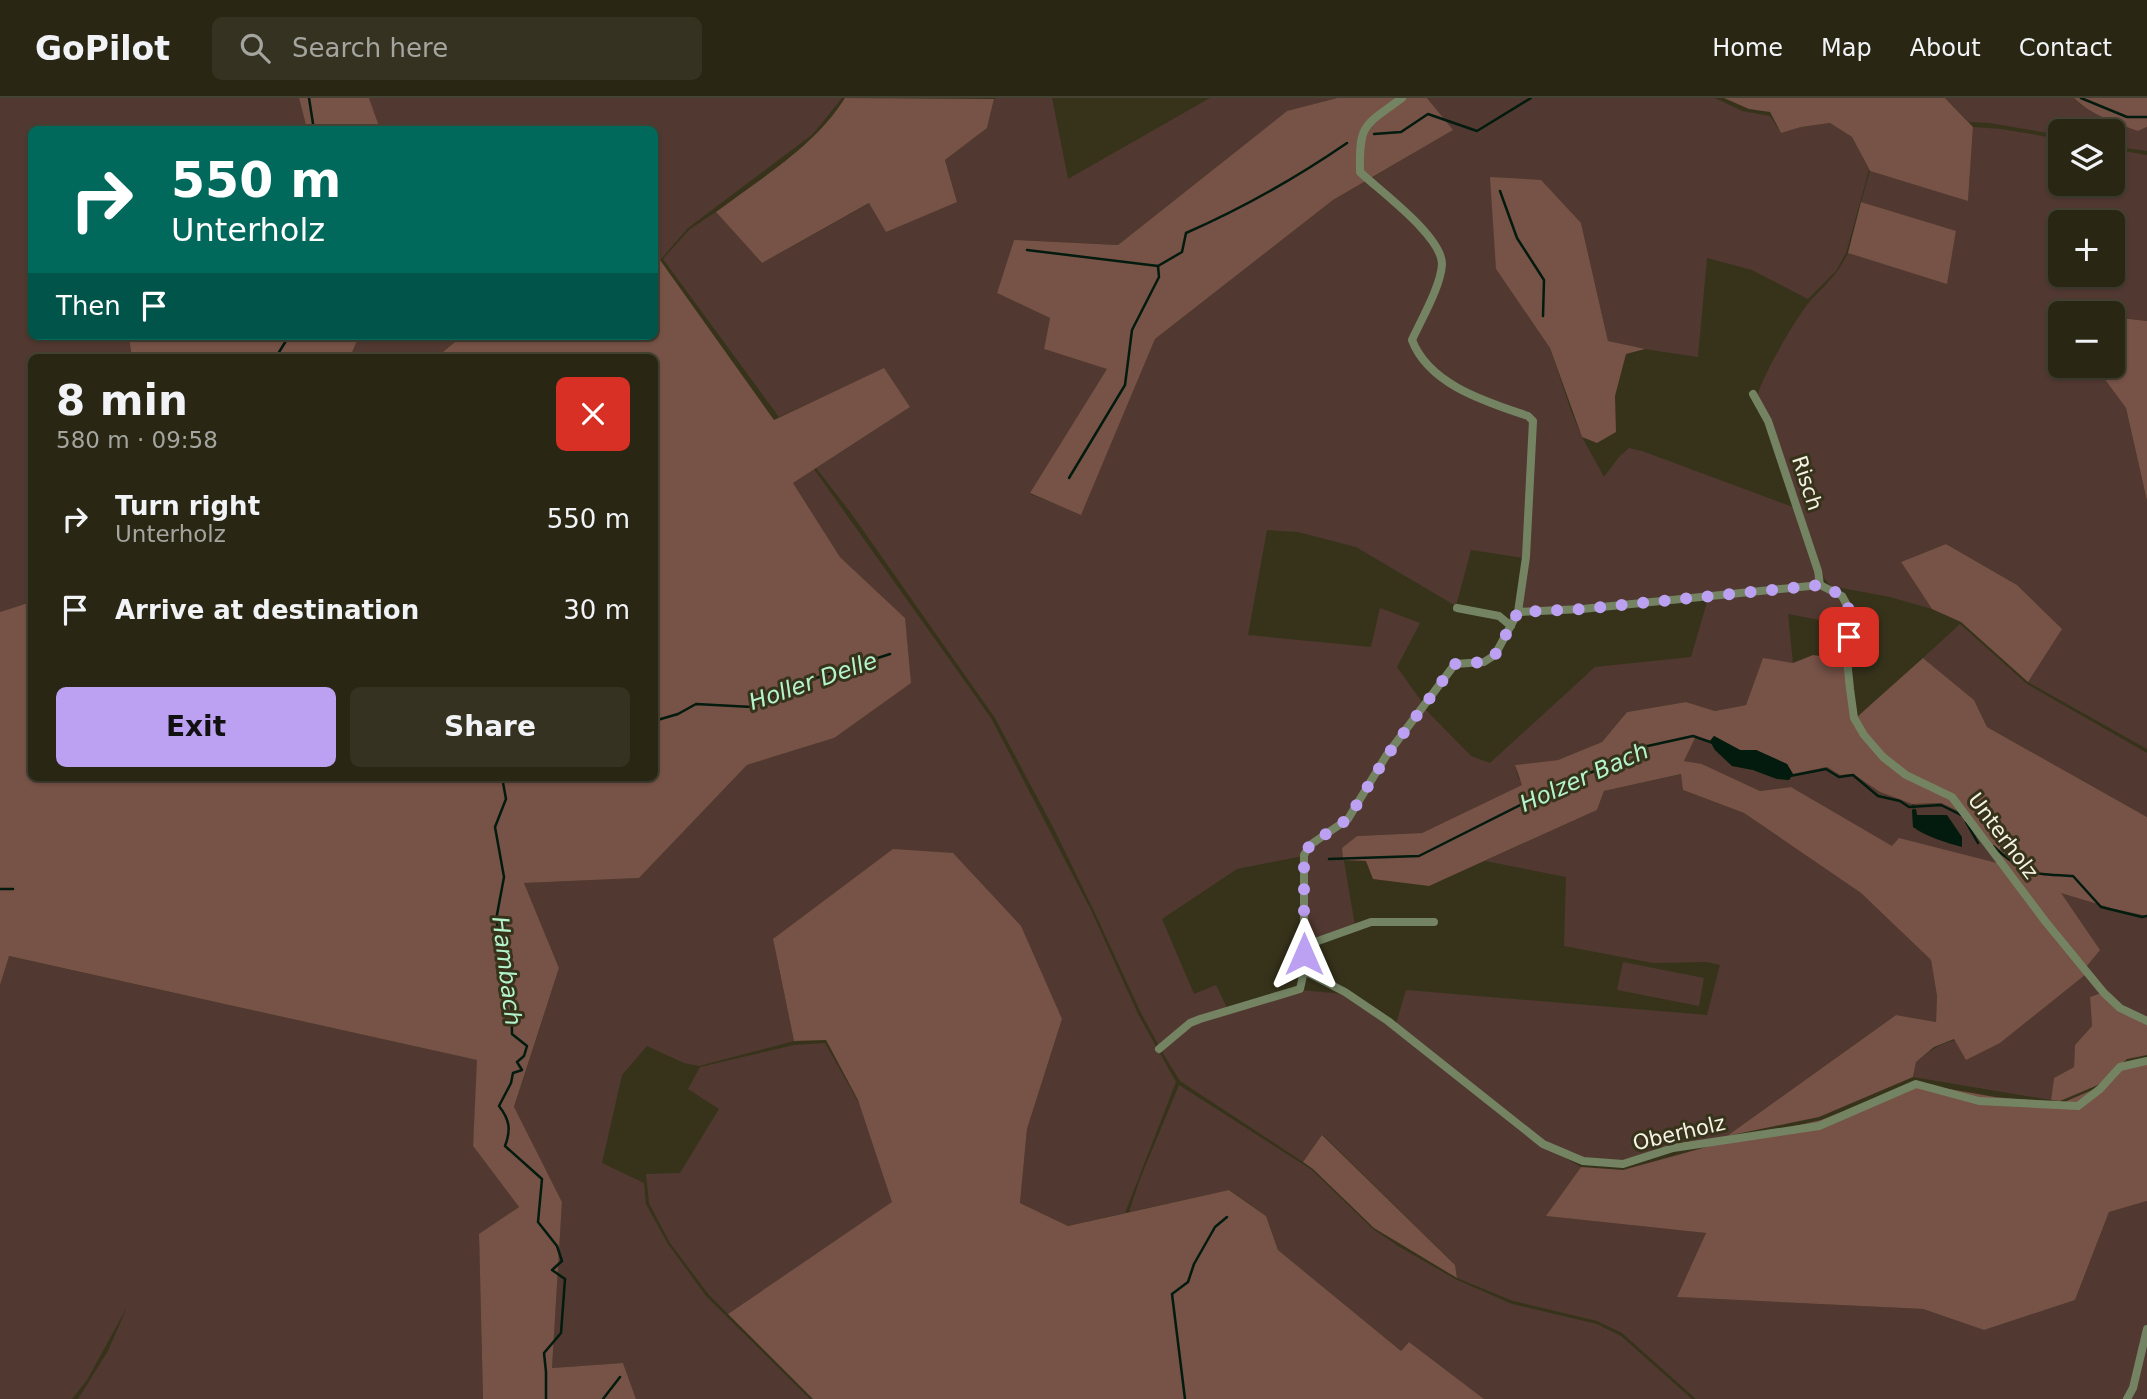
<!DOCTYPE html>
<meta charset="utf-8">
<style>
body{margin:0;font-family:"DejaVu Sans",sans-serif;background:#353222;color:#f1f3f6;height:100vh;display:flex;flex-direction:column;font-size:26px;white-space:nowrap}
*{box-sizing:border-box;margin:0}
p{font-size:23px;color:#a5a5a0}
.icon{flex:none;width:38px;height:38px;fill:none;stroke:currentColor;stroke-width:2;stroke-linecap:round;stroke-linejoin:round}
.map{position:relative;flex:1;overflow:hidden}
.panel{position:absolute;left:28px;top:256px;width:630px;height:427px;display:flex;flex-direction:column;background:#292614;border-radius:10px;box-shadow:0 2px 5px #0004,0 0 0 2px #454334}
.panel>*{flex:none}
.hud{position:absolute;left:28px;top:28px;width:630px;height:214px;border-radius:10px;box-shadow:0 2px 5px #0004,0 0 0 2px #454334;background:#00695c;color:#fff;overflow:hidden}
.tools{position:absolute;left:2048px;top:21px;display:grid;gap:14px}
.tools a{display:grid;place-items:center;width:77px;height:77px;border-radius:10px;background:#292614;box-shadow:0 2px 5px #0004,0 0 0 2px #454334;font-size:35px}
.pin{position:absolute;display:grid;place-items:center;width:60px;height:60px;color:#fff;margin:-30px;border-radius:14px;box-shadow:0 4px 10px #0006}
.me{position:absolute;width:77px;margin:-38px;rotate:0deg;stroke-linejoin:round;filter:drop-shadow(0 0 5px #0008)}
.turn{display:flex;align-items:center;gap:24px;height:147px;padding:0 28px;font-size:32px}
.turn .icon{width:91px;height:91px;stroke-width:2.5}
.turn b{display:block;font-size:49px;line-height:60px}
.then{display:flex;align-items:center;height:66px;padding:0 28px;background:#0003;gap:14px;font-size:26px}
.round{display:grid;place-items:center;flex:none;width:74px;height:74px;border-radius:10px;background:#353222}
.headline{display:flex;align-items:center;justify-content:space-between;height:119px;padding:0 28px}
h1{font-size:42px;font-weight:700;line-height:52px}
.cta{display:flex;gap:14px;margin-top:auto;padding:14px 28px}
.cta a{flex:1;height:80px;border-radius:10px;background:#bca0f2;color:#111;font-size:28px;font-weight:700;line-height:80px;text-align:center}
.cta a+a{background:#353222;color:#f1f3f6}
ul{padding:0;list-style:none}
li{display:flex;align-items:center;gap:21px;height:91px;padding:0 28px}
li div{flex:1}
li b{display:block;font-size:26px}
li em{font-style:normal}
header{display:flex;align-items:center;gap:42px;box-sizing:border-box;height:98px;padding:0 35px;background:#292614;border-bottom:2px solid #454334}
header strong{font-size:33px}
nav{display:flex;gap:38px;margin-inline-start:auto;font-size:24px}
.search{width:490px;height:63px;background:#353222;display:flex;align-items:center;gap:18px;box-sizing:border-box;padding:0 24px;border-radius:10px;color:#a5a5a0;font-size:26px}
.map>svg:first-child{display:block}
.green{fill:#513931;fill-rule:evenodd}
.forest{fill:#775246}
.water{fill:#021b0e}
.lines{fill:none;stroke-linecap:round;stroke-linejoin:round}
.stream{stroke:#021b0e;stroke-width:2.5}
.minor{stroke:#748463;stroke-width:8}
.route{stroke:#bca0f2;stroke-width:12;stroke-dasharray:0 21.6}
.labels{text-anchor:middle;dominant-baseline:central;stroke-width:6;stroke-linejoin:round;paint-order:stroke}
.street-label{font-size:21px;fill:#f5f3e4;stroke:#37331b}
.water-label{font-size:23px;font-style:italic;fill:#b3f4cd;stroke:#37331b}
</style>
<header>
<strong>GoPilot</strong>
<div class="search"><svg class="icon" aria-label="search" viewBox="0 0 24 24"><circle cx="10" cy="10" r="6"/><path d="M15 15l6 6"/></svg>Search here</div>
<nav><a>Home</a><a>Map</a><a>About</a><a>Contact</a></nav>
</header>
<div class="map">
<svg width="2147" height="1301" viewBox="0 0 2147 1301">
<rect width="100%" height="100%" fill="#37331b"/>
<!-- green -->
<g class="green">
<path d="M 0,0 L 299,0 L 307,31 L 32,32 L 32,238 L 134,238 L 129,241 L 132,259 L 32,259 L 31,504 L 0,514 Z"/>
<path d="M 369,0 L 842,0 L 813,36 L 688,130 L 655,168 L 654,32 L 380,31 Z"/>
<path d="M 997,0 L 1052,0 L 1068,81 L 1210,0 L 1337,0 L 1287,13 L 1118,147 L 1014,142 L 997,195 L 1050,220 L 1044,251 L 1108,271 L 1030,396 L 1081,416 L 1155,241 L 1333,102 L 1367,82 C 1386,98 1441,141 1440,166 C 1440,184 1418,223 1411,241 L 1451,287 L 1532,324 L 1524,460 L 1471,452 L 1456,508 L 1356,449 L 1298,434 L 1267,432 L 1248,537 L 1371,549 L 1380,510 L 1420,525 L 1397,569 L 1424,607 L 1347,720 L 1303,758 L 1237,771 L 1162,821 L 1194,896 L 1216,887 L 1228,912 L 1200,919 L 1159,948 L 1141,915 L 1094,813 L 1055,733 L 995,620 L 851,415 L 816,370 L 910,309 L 883,271 L 779,319 L 663,161 L 690,131 L 716,114 L 762,165 L 870,105 L 957,104 L 945,62 L 987,30 L 994,1 Z"/>
<path d="M 1427,0 L 1715,0 L 1742,13 L 1770,18 L 1781,35 L 1801,29 L 1830,25 L 1852,39 L 1869,72 L 1846,155 L 1836,173 L 1808,201 L 1752,172 L 1707,160 L 1698,259 L 1624,248 L 1608,243 L 1581,125 L 1496,171 L 1550,250 L 1571,313 L 1582,339 L 1604,379 L 1619,359 L 1629,350 L 1642,353 L 1793,409 L 1816,480 L 1813,484 L 1520,513 L 1535,324 C 1496,306 1430,285 1413,242 L 1438,185 L 1442,156 L 1370,81 L 1452,32 Z"/>
<path d="M 1945,0 L 2074,0 L 2081,7 L 2138,33 L 2147,29 L 2147,53 L 2112,48 L 2112,33 L 2060,33 L 2060,37 L 1989,25 L 1969,24 Z"/>
<path d="M 1973,29 L 2001,31 L 2060,41 L 2060,86 L 2112,86 L 2112,51 L 2147,57 L 2147,223 L 2112,219 L 2112,215 L 2060,215 L 2060,268 L 2095,268 L 2126,310 L 2147,403 L 2147,651 L 2028,584 L 2061,531 L 2017,487 L 1946,446 L 1901,464 L 1932,511 L 1890,499 L 1831,488 L 1823,479 L 1798,410 L 1778,343 L 1758,296 C 1763,277 1798,216 1812,201 C 1828,184 1837,177 1848,155 L 1947,185 L 1956,134 L 1861,104 L 1870,73 L 1968,102 ZM 2060,124 L 2112,124 L 2112,177 L 2060,177 Z"/>
<path d="M 359,238 L 462,238 L 437,259 L 350,259 Z"/>
<path d="M 814,371 L 991,620 L 1091,812 L 1138,916 L 1176,984 L 1125,1115 L 1068,1128 L 1020,1105 L 1027,1031 L 1062,921 L 773,841 L 794,943 L 699,968 L 684,965 L 647,948 L 622,977 L 602,1065 L 644,1085 L 646,1106 L 668,1146 L 706,1198 L 810,1301 L 636,1301 L 623,1265 L 552,1270 L 562,1104 L 514,1010 L 559,870 L 524,785 L 639,780 L 747,667 L 834,640 L 905,520 L 840,459 L 793,385 Z"/>
<path d="M 1819,491 C 1840,500 1847,503 1846,527 L 1788,516 L 1793,565 L 1763,561 L 1746,607 L 1715,613 L 1686,604 L 1627,614 L 1602,644 L 1558,662 L 1515,667 L 1518,679 L 1523,687 L 1422,735 L 1357,738 L 1342,751 L 1355,828 L 1305,847 L 1306,757 L 1310,749 L 1349,722 L 1387,659 L 1424,610 L 1471,658 L 1490,665 L 1595,569 L 1691,559 L 1708,501 Z"/>
<path d="M 1960,526 L 2027,586 L 2147,655 L 2147,719 L 1987,629 L 1974,602 L 1923,560 Z"/>
<path d="M 1695,639 L 1710,643 L 1715,652 L 1732,668 L 1753,672 L 1777,681 L 1789,682 L 1793,676 L 1827,669 L 1840,677 L 1853,676 L 1880,694 L 1912,706 L 1913,729 C 1925,739 1938,740 1952,746 L 1917,717 L 1914,706 L 1941,705 L 1962,716 L 1997,765 L 1892,749 L 1791,689 L 1760,693 L 1702,666 L 1684,663 Z"/>
<path d="M 1682,676 L 1683,692 L 1744,715 L 1861,795 L 1931,862 L 1937,898 L 1936,924 L 1896,917 L 1727,1038 L 1622,1066 L 1583,1065 L 1544,1045 L 1396,926 L 1406,892 L 1707,917 L 1720,867 L 1707,864 L 1653,865 L 1564,848 L 1566,779 L 1485,763 L 1597,712 L 1604,693 Z"/>
<path d="M 2060,794 L 2114,811 L 2147,818 L 2147,920 C 2085,892 2080,853 2060,794 Z"/>
<path d="M 8,858 L 478,962 L 473,1048 L 519,1109 L 479,1137 L 483,1301 L 78,1301 L 108,1253 L 127,1209 L 87,1282 L 72,1301 L 0,1301 L 0,887 Z"/>
<path d="M 1623,864 L 1704,880 L 1699,908 L 1617,892 Z"/>
<path d="M 2085,877 L 2101,895 L 2090,899 L 2092,928 L 2075,947 L 2074,969 L 2054,980 L 2051,1002 L 1913,979 L 1916,964 C 1951,936 1958,941 2000,945 Z"/>
<path d="M 1300,892 L 1345,896 L 1387,924 L 1543,1047 L 1581,1069 L 1547,1118 L 1706,1135 L 1678,1199 L 1923,1211 L 1984,1232 L 2075,1202 L 2109,1114 L 2147,1103 L 2147,1226 L 2136,1274 L 2125,1301 L 1696,1301 L 1622,1235 L 1597,1223 L 1513,1203 L 1457,1180 L 1455,1167 L 1323,1037 L 1303,1064 L 1180,983 L 1161,952 L 1191,926 Z"/>
<path d="M 825,945 L 859,1005 L 893,1104 L 728,1216 L 709,1197 L 670,1145 L 649,1105 L 646,1076 L 680,1075 L 719,1011 L 688,991 L 700,969 L 794,947 Z"/>
<path d="M 1179,987 L 1312,1072 L 1373,1131 L 1398,1148 L 1455,1181 L 1512,1206 L 1597,1226 L 1621,1238 L 1692,1301 L 1484,1301 L 1409,1244 L 1401,1253 L 1278,1152 L 1266,1118 L 1230,1092 L 1129,1114 L 1140,1081 Z"/>
<path d="M 2147,1240 L 2147,1301 L 2129,1301 Z"/>
</g>
<!-- forest -->
<g class="forest">
<path d="M 299,0 L 369,0 L 380,31 L 307,31 Z"/>
<path d="M 845,0 L 994,1 L 987,30 L 945,62 L 957,104 L 886,134 L 869,105 L 762,165 L 716,114 C 761,80 814,49 845,0 Z"/>
<path d="M 1337,0 L 1427,0 L 1453,32 L 1333,102 L 1155,241 L 1081,417 L 1030,395 L 1107,271 L 1044,251 L 1050,220 L 997,195 L 1014,142 L 1118,147 L 1287,13 Z"/>
<path d="M 1724,0 L 1945,0 L 1973,29 L 1968,103 L 1870,73 L 1852,39 L 1830,25 L 1801,29 L 1781,35 L 1770,14 L 1749,11 Z"/>
<path d="M 2074,0 L 2147,0 L 2147,29 L 2138,33 C 2116,25 2091,17 2074,0 Z"/>
<path d="M 1490,79 L 1541,82 L 1581,125 L 1608,243 L 1645,251 L 1626,256 L 1615,298 L 1616,334 L 1597,345 L 1582,339 L 1550,250 L 1496,171 Z"/>
<path d="M 1861,104 L 1956,133 L 1947,186 L 1848,155 Z"/>
<path d="M 660,162 L 774,322 L 884,270 L 910,309 L 793,385 L 840,459 L 905,520 L 911,585 L 834,640 L 747,667 L 639,780 L 524,785 L 559,870 L 514,1009 L 562,1104 L 552,1270 L 623,1265 L 636,1301 L 483,1301 L 479,1136 L 519,1109 L 473,1048 L 477,962 L 9,858 L 0,887 L 0,514 L 31,504 L 32,679 L 654,679 L 654,259 L 437,259 L 462,238 L 654,238 L 655,168 Z"/>
<path d="M 2112,219 L 2147,223 L 2147,403 L 2126,310 L 2095,268 L 2112,268 Z"/>
<path d="M 134,238 L 359,238 L 350,259 L 132,259 L 129,241 Z"/>
<path d="M 1946,446 L 2017,487 L 2062,531 L 2028,584 L 1961,524 L 1932,511 L 1901,464 Z"/>
<path d="M 1813,557 L 1845,562 L 1849,607 L 1883,660 L 1951,700 L 1962,715 L 1941,705 L 1912,706 L 1880,694 L 1853,676 L 1840,677 L 1827,669 L 1793,676 L 1787,666 L 1756,652 L 1740,652 L 1714,638 L 1710,643 L 1695,640 L 1684,663 L 1702,666 L 1760,693 L 1791,689 L 1892,748 L 1899,740 L 1997,765 L 2085,877 L 2000,945 L 1966,962 L 1954,941 L 1934,949 L 1916,964 L 1913,979 L 1819,1019 L 1727,1038 L 1896,917 L 1936,924 L 1937,898 L 1931,862 L 1861,795 L 1744,715 L 1683,692 L 1681,676 L 1604,693 L 1597,712 L 1429,788 L 1373,781 L 1366,763 L 1343,762 L 1342,750 L 1357,738 L 1422,735 L 1522,687 L 1515,667 L 1558,662 L 1602,644 L 1627,614 L 1686,604 L 1715,613 L 1746,607 L 1763,560 L 1793,565 Z"/>
<path d="M 1923,560 L 1974,602 L 1987,629 L 2147,719 L 2147,818 L 2114,811 L 2061,795 L 2100,852 L 2086,869 L 2047,822 L 1954,699 L 1906,676 L 1884,658 L 1865,635 L 1857,619 Z"/>
<path d="M 893,751 L 953,755 L 1021,828 L 1062,921 L 1027,1031 L 1020,1105 L 1068,1128 L 1229,1092 L 1266,1118 L 1278,1152 L 1401,1253 L 1409,1244 L 1484,1301 L 813,1301 L 728,1216 L 892,1104 L 858,1002 L 826,942 L 794,943 L 773,841 Z"/>
<path d="M 2101,895 L 2147,925 L 2147,957 L 2127,961 L 2098,987 L 2060,1003 L 2051,1002 L 2054,980 L 2074,969 L 2075,947 L 2092,928 L 2090,899 Z"/>
<path d="M 2147,962 L 2147,1103 L 2109,1114 L 2075,1202 L 1984,1232 L 1923,1211 L 1677,1199 L 1706,1135 L 1546,1118 L 1581,1069 L 1623,1072 L 1728,1043 L 1821,1022 L 1915,985 L 1995,999 L 2062,1005 L 2099,989 L 2128,964 Z"/>
<path d="M 1322,1037 L 1455,1167 L 1457,1180 L 1374,1130 L 1313,1071 L 1303,1064 Z"/>
</g>
<!-- water -->
<g class="water">
<path d="M 1714,638 L 1740,652 L 1756,652 L 1787,666 L 1793,676 L 1789,682 L 1777,681 L 1753,672 L 1732,668 L 1715,652 L 1710,643 Z"/>
<path d="M 1916,711 L 1917,717 L 1947,717 L 1962,739 L 1962,749 C 1947,745 1925,738 1913,729 L 1912,712 Z"/>
</g>
<g class="lines">
<!-- stream -->
<g class="stream">
<path d="M 309,0 L 314,32"/>
<path d="M 2081,0 L 2127,19 L 2147,19"/>
<path d="M 1374,36 L 1401,34 L 1428,16 L 1477,33 L 1531,0"/>
<path d="M 1500,93 L 1517,140 L 1544,182 L 1543,218"/>
<path d="M 1027,152 L 1158,168 L 1182,154 L 1186,135 C 1243,110 1296,80 1347,45"/>
<path d="M 276,259 L 289,238"/>
<path d="M 1069,380 L 1125,287 L 1132,232 L 1159,179 L 1158,168"/>
<path d="M 654,623 L 678,616 L 696,606 L 752,609 L 767,598 L 784,596 L 798,586 L 890,556"/>
<path d="M 1790,678 L 1826,671 L 1839,679 L 1853,677 L 1878,698 L 1900,703 L 1909,709 L 1941,707 L 1963,718"/>
<path d="M 502,679 L 506,701 L 495,729 L 504,779 L 496,822 L 511,878 L 512,936 L 527,948 L 524,958 L 517,964 L 522,972 L 513,975 L 511,985 L 499,1008 C 510,1022 511,1032 505,1048 L 542,1081 L 538,1124 L 557,1148 L 562,1163 L 552,1172 L 565,1181 L 561,1235 L 544,1255 L 546,1274 L 546,1301"/>
<path d="M 1966,724 L 1978,745"/>
<path d="M 1993,748 C 2025,777 2031,776 2073,778 L 2101,809 L 2142,819 L 2147,818"/>
<path d="M 1329,761 L 1419,758 L 1572,681 L 1615,666 L 1634,651 L 1693,638 L 1713,645"/>
<path d="M 0,791 L 13,791"/>
<path d="M 603,1301 L 620,1279"/>
<path d="M 1185,1301 L 1172,1196 L 1188,1184 L 1194,1166 L 1215,1129 L 1227,1119"/>
</g>
<!-- minor -->
<g class="minor">
<path d="M 1402,0 C 1364,28 1359,25 1360,74 C 1380,93 1442,138 1442,166 C 1441,188 1421,222 1412,242 C 1429,287 1487,304 1528,318 L 1533,323 L 1526,459 L 1518,514"/>
<path d="M 1753,296 L 1768,323 L 1818,473 L 1820,487"/>
<path d="M 1457,510 L 1499,518 L 1511,528"/>
<path d="M 1304,848 L 1371,824 L 1434,824"/>
<path d="M 1304,873 L 1345,894 L 1388,923 L 1543,1046 L 1583,1063 L 1623,1066 L 1673,1050 L 1819,1028 L 1916,986 L 1979,1003 L 2078,1008 L 2100,991 L 2120,969 L 2147,963"/>
<path d="M 1159,951 L 1190,925 L 1200,921 L 1300,891 L 1304,873 L 1304,757 L 1310,747 L 1348,721 L 1386,658 L 1455,566 L 1484,564 L 1495,557 L 1518,514 L 1582,511 L 1820,487 L 1842,498 L 1849,511 L 1847,561 L 1850,591 L 1854,620 L 1864,637 L 1883,659 L 1906,677 L 1952,699 L 2045,823 L 2104,895 L 2120,910 L 2147,923"/>
<path d="M 2127,1301 L 2133,1290 L 2147,1231"/>
</g>
</g>
<g class="lines">
<!-- route -->
<path class="route" d="M 1304,856 L 1304,757 L 1310,747 L 1348,721 L 1386,659 L 1455,566 L 1484,564 L 1495,557 L 1518,514 L 1582,511 L 1821,487 C 1849,498 1852,510 1849,539"/>
</g>
<g class="labels">
<!-- street labels -->
<g class="street-label">
<text transform="translate(1807 385) rotate(72)">Risch</text>
<text transform="translate(2003 738) rotate(53)">Unterholz</text>
<text transform="translate(1679 1035) rotate(-13)">Oberholz</text>
</g>
<!-- water labels -->
<g class="water-label">
<text transform="translate(813 583) rotate(-19)">Holler Delle</text>
<text transform="translate(1584 679) rotate(-24)">Holzer Bach</text>
<text transform="translate(507 873) rotate(83)">Hambach</text>
</g>
</g>
</svg>
<div class="tools">
<a><svg class="icon" aria-label="layers" viewBox="0 0 24 24"><path d="M12 4l9 5-9 5-9-5zM3 14l9 5 9-5"/></svg></a>
<a>+</a>
<a>−</a>
</div>
<div class="pin" style="left:1849px;top:539px;background:#d93025"><svg class="icon" aria-label="arrive" viewBox="0 0 24 24"><path d="M6 21V4h12l-3 4 3 4H6"/></svg></div>
<svg class="me" style="left:1304px;top:856px" viewBox="-20 -20 40 40"><path d="M0-17L14 15 0 8-14 15z" fill="#bca0f2" stroke="#fff" stroke-width="4"/></svg>
<div class="hud">
<div class="turn"><svg class="icon" aria-label="right" viewBox="0 0 24 24"><path d="M7 20v-9h11M14 6l5 5-5 5"/></svg><div><b>550 m</b>Unterholz</div></div>
<div class="then">Then<svg class="icon" aria-label="arrive" viewBox="0 0 24 24"><path d="M6 21V4h12l-3 4 3 4H6"/></svg></div>
</div>
<section class="panel">
<div class="headline"><div><h1>8 min</h1><p>580 m · 09:58</p></div><a class="round" style="background:#d93025;color:#fff"><svg class="icon" aria-label="close" viewBox="0 0 24 24"><path d="M6 6l12 12M18 6L6 18"/></svg></a></div>
<ul>
<li><svg class="icon" aria-label="right" viewBox="0 0 24 24"><path d="M7 20v-9h11M14 6l5 5-5 5"/></svg><div><b>Turn right</b><p>Unterholz</p></div><em>550 m</em></li>
<li><svg class="icon" aria-label="arrive" viewBox="0 0 24 24"><path d="M6 21V4h12l-3 4 3 4H6"/></svg><div><b>Arrive at destination</b></div><em>30 m</em></li>
</ul>
<div class="cta"><a>Exit</a><a>Share</a></div>
</section>
</div>
